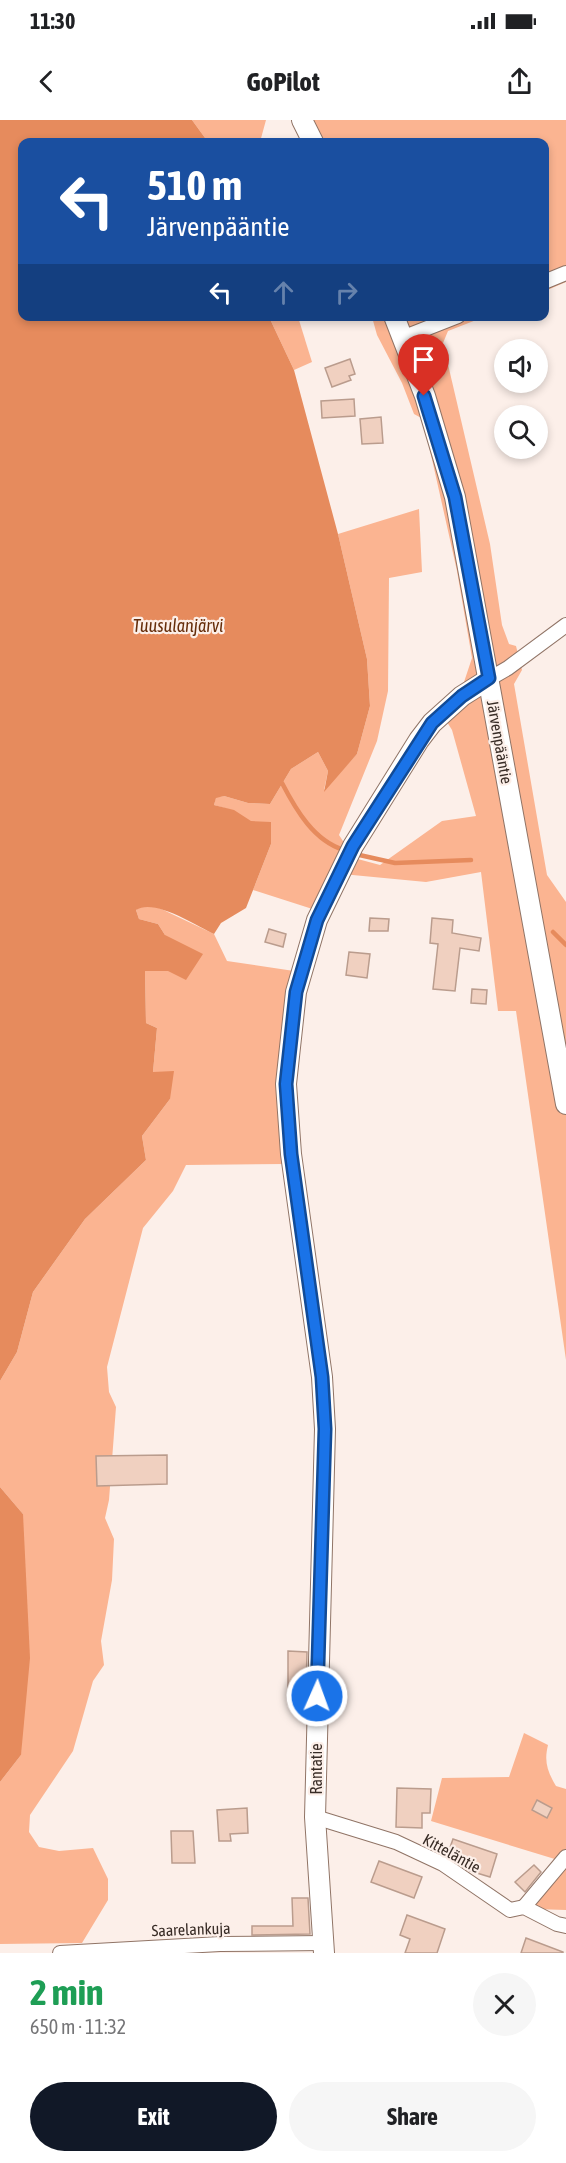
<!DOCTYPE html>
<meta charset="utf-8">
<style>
body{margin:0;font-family:"Asap Condensed",sans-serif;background:#f6f6f6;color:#202124;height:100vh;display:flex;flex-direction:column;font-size:22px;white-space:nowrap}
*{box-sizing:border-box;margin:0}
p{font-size:20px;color:#757577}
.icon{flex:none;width:33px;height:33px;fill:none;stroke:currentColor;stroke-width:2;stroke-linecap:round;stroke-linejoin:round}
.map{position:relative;height:1833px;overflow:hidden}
.details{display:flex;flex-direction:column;background:#fff;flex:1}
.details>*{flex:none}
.banner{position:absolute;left:18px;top:18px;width:531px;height:183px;border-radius:12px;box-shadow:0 3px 9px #0003;background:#1a4fa0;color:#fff;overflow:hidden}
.tools{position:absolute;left:494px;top:219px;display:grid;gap:12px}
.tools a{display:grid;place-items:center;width:54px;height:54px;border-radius:50%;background:#fff;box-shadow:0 3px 9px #0003;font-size:30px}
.pin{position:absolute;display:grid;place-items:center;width:51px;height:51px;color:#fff;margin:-62px -26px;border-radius:50% 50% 50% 0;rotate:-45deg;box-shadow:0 0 6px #0007}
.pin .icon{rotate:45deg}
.me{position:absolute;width:66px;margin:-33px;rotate:2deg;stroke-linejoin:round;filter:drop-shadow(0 0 4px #0008)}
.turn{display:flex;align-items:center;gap:21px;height:126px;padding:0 30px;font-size:27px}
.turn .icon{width:78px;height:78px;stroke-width:2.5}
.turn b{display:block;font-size:42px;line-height:51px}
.lanes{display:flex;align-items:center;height:57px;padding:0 30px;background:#0003;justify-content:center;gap:30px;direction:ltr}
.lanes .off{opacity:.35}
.round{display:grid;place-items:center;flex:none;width:63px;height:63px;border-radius:32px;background:#f6f6f6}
.head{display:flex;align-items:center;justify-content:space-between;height:102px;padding:0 30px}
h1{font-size:36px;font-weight:700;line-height:45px;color:#1e9e55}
.cta{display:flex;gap:12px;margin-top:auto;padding:12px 30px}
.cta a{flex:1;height:69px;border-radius:36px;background:#111827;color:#fff;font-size:24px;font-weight:700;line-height:69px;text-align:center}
.cta a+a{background:#f6f6f6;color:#202124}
.status{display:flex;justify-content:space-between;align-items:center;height:42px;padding:0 30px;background:#fff;direction:ltr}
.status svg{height:16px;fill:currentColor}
header{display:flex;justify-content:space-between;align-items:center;height:78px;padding:0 30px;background:#fff;font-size:27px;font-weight:700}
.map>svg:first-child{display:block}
.green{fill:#fbb491}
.water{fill:#e68b5d}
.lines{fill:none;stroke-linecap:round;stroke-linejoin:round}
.stream{stroke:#e68b5d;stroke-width:4.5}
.building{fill:#f0d0c0;stroke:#ba9c8d;stroke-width:1.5}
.street-casing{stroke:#907466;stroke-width:16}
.secondary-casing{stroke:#907466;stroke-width:22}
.street{stroke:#fff;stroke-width:14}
.secondary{stroke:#fff;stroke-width:20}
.route-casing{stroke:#114b97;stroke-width:15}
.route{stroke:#1a73e8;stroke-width:10}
.labels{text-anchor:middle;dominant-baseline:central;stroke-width:4.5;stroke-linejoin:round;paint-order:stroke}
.street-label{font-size:16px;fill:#382c26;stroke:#fcefe9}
.water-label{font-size:18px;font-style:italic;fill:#662d0a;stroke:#fcefe9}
</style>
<div class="status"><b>11:30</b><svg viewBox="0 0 49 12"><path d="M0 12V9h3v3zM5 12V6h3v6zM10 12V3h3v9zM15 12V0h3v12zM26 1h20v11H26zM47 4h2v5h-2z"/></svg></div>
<header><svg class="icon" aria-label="back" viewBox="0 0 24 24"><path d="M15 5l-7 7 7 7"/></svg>GoPilot<svg class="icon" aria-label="share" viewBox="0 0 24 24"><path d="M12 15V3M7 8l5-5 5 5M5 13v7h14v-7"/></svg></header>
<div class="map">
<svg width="566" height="1833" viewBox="0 0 566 1833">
<rect width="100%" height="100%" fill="#fcefe9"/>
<!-- green -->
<g class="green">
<path d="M 192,0 L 266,0 L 260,22 L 208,22 Z"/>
<path d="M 310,0 L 566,0 L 566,162 L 545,171 L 544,22 L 317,22 Z"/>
<path d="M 269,197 L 298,197 L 312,242 L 294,250 Z"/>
<path d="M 372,197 L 484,197 L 448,211 L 443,223 L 490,424 L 502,505 L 509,524 L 516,526 L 522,550 L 514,564 L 547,755 L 566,782 L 566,1240 L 516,891 L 498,891 L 481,752 L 426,762 L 342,754 L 328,794 L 253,770 L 271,724 C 252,702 242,692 214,685 L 216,677 L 224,676 L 248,683 L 270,684 L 291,649 L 318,632 L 328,651 L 324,670 L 357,634 L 370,586 L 367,539 L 338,414 L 419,389 L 422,452 L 389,458 L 388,571 L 377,621 L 339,715 L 354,738 L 380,745 L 442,701 L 476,696 L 452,610 L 437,586 L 463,565 L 472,538 L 457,451 L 423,299 L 414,294 L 402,263 L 377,215 Z"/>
<path d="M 141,786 L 155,786 L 214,814 L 227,841 L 294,851 L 284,1044 L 186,1045 L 173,1071 L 143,1108 L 107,1247 L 109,1272 L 116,1287 L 109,1380 L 105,1398 L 114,1419 L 112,1460 L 101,1521 L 104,1545 L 93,1561 L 73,1631 L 30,1695 L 29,1712 L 39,1727 L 59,1731 L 93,1728 L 108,1759 L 108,1780 L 82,1823 L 0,1824 L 0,1662 L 21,1635 L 23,1394 L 0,1367 L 0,1261 L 17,1232 L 33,1172 L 85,1099 L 146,1040 L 142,1016 L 170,979 L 153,952 L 157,908 L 146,903 L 145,851 L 168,851 L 165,815 L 158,804 L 139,799 L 136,790 Z"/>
<path d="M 524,1613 L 548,1625 C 544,1641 547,1651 556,1666 L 566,1669 L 566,1790 L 534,1789 L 536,1779 L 558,1740 L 431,1701 L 442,1658 L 509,1657 Z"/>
</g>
<!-- water -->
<g class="water">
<path d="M 0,0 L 192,0 L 208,22 L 22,22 L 22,196 L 269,197 L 294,250 L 338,414 L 367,539 L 370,586 L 357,634 L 324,672 L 328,651 L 318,632 L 291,649 L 270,684 L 248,683 L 224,676 L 216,678 L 214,685 L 234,690 L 251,701 L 271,702 L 271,724 L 246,788 L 221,803 L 214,814 C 195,805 154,778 136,790 L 139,799 L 158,804 L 165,815 L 203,834 L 186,860 L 168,851 L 145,851 L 146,903 L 157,908 L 153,952 L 174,951 L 170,979 L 142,1016 L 146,1040 L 85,1099 L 33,1172 L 17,1232 L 0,1261 Z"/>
<path d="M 0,1367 L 23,1394 L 30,1538 L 21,1635 L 0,1662 Z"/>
</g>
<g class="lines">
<!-- stream -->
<g class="stream">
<path d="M 282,663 C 296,690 314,721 344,730"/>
<path d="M 355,734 L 395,743 L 471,740"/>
<path d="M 553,812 L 566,825"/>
</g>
</g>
<!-- building -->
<g class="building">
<path d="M 350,239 L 355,254 L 349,256 L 351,260 L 332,267 L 325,248 Z"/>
<path d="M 354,279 L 355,296 L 322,298 L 321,281 Z"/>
<path d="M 381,297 L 383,323 L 362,324 L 360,299 Z"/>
<path d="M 370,798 L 389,799 L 388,811 L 369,811 Z"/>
<path d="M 432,798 L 453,800 L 452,813 L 481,818 L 479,831 L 460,828 L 455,871 L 433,869 L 438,824 L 430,823 Z"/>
<path d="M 269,809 L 286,814 L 283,827 L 265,822 Z"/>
<path d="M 349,832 L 370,834 L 367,858 L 346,855 Z"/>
<path d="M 472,869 L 487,870 L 486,884 L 471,883 Z"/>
<path d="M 167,1335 L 167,1364 L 97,1366 L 96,1336 Z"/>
<path d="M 288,1531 L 307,1532 L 306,1571 L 288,1571 Z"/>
<path d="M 397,1668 L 431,1669 L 430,1693 L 422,1693 L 422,1708 L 396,1707 Z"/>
<path d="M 537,1680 L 552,1688 L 547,1698 L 532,1690 Z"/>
<path d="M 247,1688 L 248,1713 L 230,1714 L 231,1721 L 219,1721 L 217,1690 Z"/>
<path d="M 171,1711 L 193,1711 L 195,1743 L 172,1743 Z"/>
<path d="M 453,1719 L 497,1734 L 490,1757 L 467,1750 L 447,1736 Z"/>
<path d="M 379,1741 L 422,1757 L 414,1778 L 371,1762 Z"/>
<path d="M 534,1745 L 541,1752 L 525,1772 L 515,1762 Z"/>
<path d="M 292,1778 L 308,1778 L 310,1814 L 252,1815 L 252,1806 L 293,1806 Z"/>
<path d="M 407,1795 L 445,1809 L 437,1833 L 405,1833 L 410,1819 L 400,1815 Z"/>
<path d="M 526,1818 L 563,1832 L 563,1833 L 521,1833 Z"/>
</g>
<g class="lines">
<!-- street casing -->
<g class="street-casing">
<g id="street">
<path d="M 544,162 L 566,153"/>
<path d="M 402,218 L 458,196"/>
<path d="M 489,559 L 508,548 L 566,505"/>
<path d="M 315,1697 L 396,1722 L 443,1744 L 510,1790 L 524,1787 L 557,1804 L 566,1806"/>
<path d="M 524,1787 L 566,1737"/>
<path d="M 60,1833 L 220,1824 L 323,1823"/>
</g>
</g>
<!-- secondary casing -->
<g class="secondary-casing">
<g id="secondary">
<path d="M 302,0 L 313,22"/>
<path d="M 394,196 L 425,276 L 455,377 L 566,984"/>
<path d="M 324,1833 L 315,1697 L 325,1309 L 322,1257 L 291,1034 L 286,964 L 296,872 L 317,800 L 353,726 L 419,620 L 432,603 L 462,576 L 489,559"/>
</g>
</g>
<!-- street -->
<use href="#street" class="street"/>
<!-- secondary -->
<use href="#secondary" class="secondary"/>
</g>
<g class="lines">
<!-- route casing -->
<g class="route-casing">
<path id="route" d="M 317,1576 L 325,1309 L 322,1257 L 291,1034 L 286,964 L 296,872 L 317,800 L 353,726 L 432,603 L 462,576 L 489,558 L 455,377 L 424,276"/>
</g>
<!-- route -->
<use href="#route" class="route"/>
</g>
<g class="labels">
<!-- street labels -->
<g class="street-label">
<text transform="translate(500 622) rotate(80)">Järvenpääntie</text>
<text transform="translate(316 1649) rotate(-90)">Rantatie</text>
<text transform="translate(452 1733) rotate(29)">Kitteläntie</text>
<text transform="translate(191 1809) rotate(-2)">Saarelankuja</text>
</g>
<!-- water labels -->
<g class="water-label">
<text x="178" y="505">Tuusulanjärvi</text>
</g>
</g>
</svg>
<div class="tools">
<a><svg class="icon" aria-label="sound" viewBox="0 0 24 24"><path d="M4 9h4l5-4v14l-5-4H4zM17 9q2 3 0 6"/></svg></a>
<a><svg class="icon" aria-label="search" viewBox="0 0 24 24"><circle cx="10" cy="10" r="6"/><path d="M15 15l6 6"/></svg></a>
</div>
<div class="pin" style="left:424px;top:276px;background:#d93025"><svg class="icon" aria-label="arrive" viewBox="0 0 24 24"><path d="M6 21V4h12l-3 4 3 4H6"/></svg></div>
<svg class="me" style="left:317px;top:1576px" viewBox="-20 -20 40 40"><circle r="17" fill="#1a73e8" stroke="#fff" stroke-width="3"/><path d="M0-11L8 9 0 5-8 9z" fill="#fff"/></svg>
<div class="banner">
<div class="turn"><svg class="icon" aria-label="left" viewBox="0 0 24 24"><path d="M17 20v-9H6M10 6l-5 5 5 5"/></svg><div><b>510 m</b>Järvenpääntie</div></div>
<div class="lanes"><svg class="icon" aria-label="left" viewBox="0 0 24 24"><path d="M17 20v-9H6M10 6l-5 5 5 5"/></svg><svg class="icon off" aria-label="ahead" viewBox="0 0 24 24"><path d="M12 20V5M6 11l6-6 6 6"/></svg><svg class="icon off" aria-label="right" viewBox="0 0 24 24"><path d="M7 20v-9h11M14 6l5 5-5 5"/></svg></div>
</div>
</div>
<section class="details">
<div class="head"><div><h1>2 min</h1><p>650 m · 11:32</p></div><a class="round"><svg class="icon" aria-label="close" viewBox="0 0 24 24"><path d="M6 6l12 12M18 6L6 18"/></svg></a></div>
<div class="cta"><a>Exit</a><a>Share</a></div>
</section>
